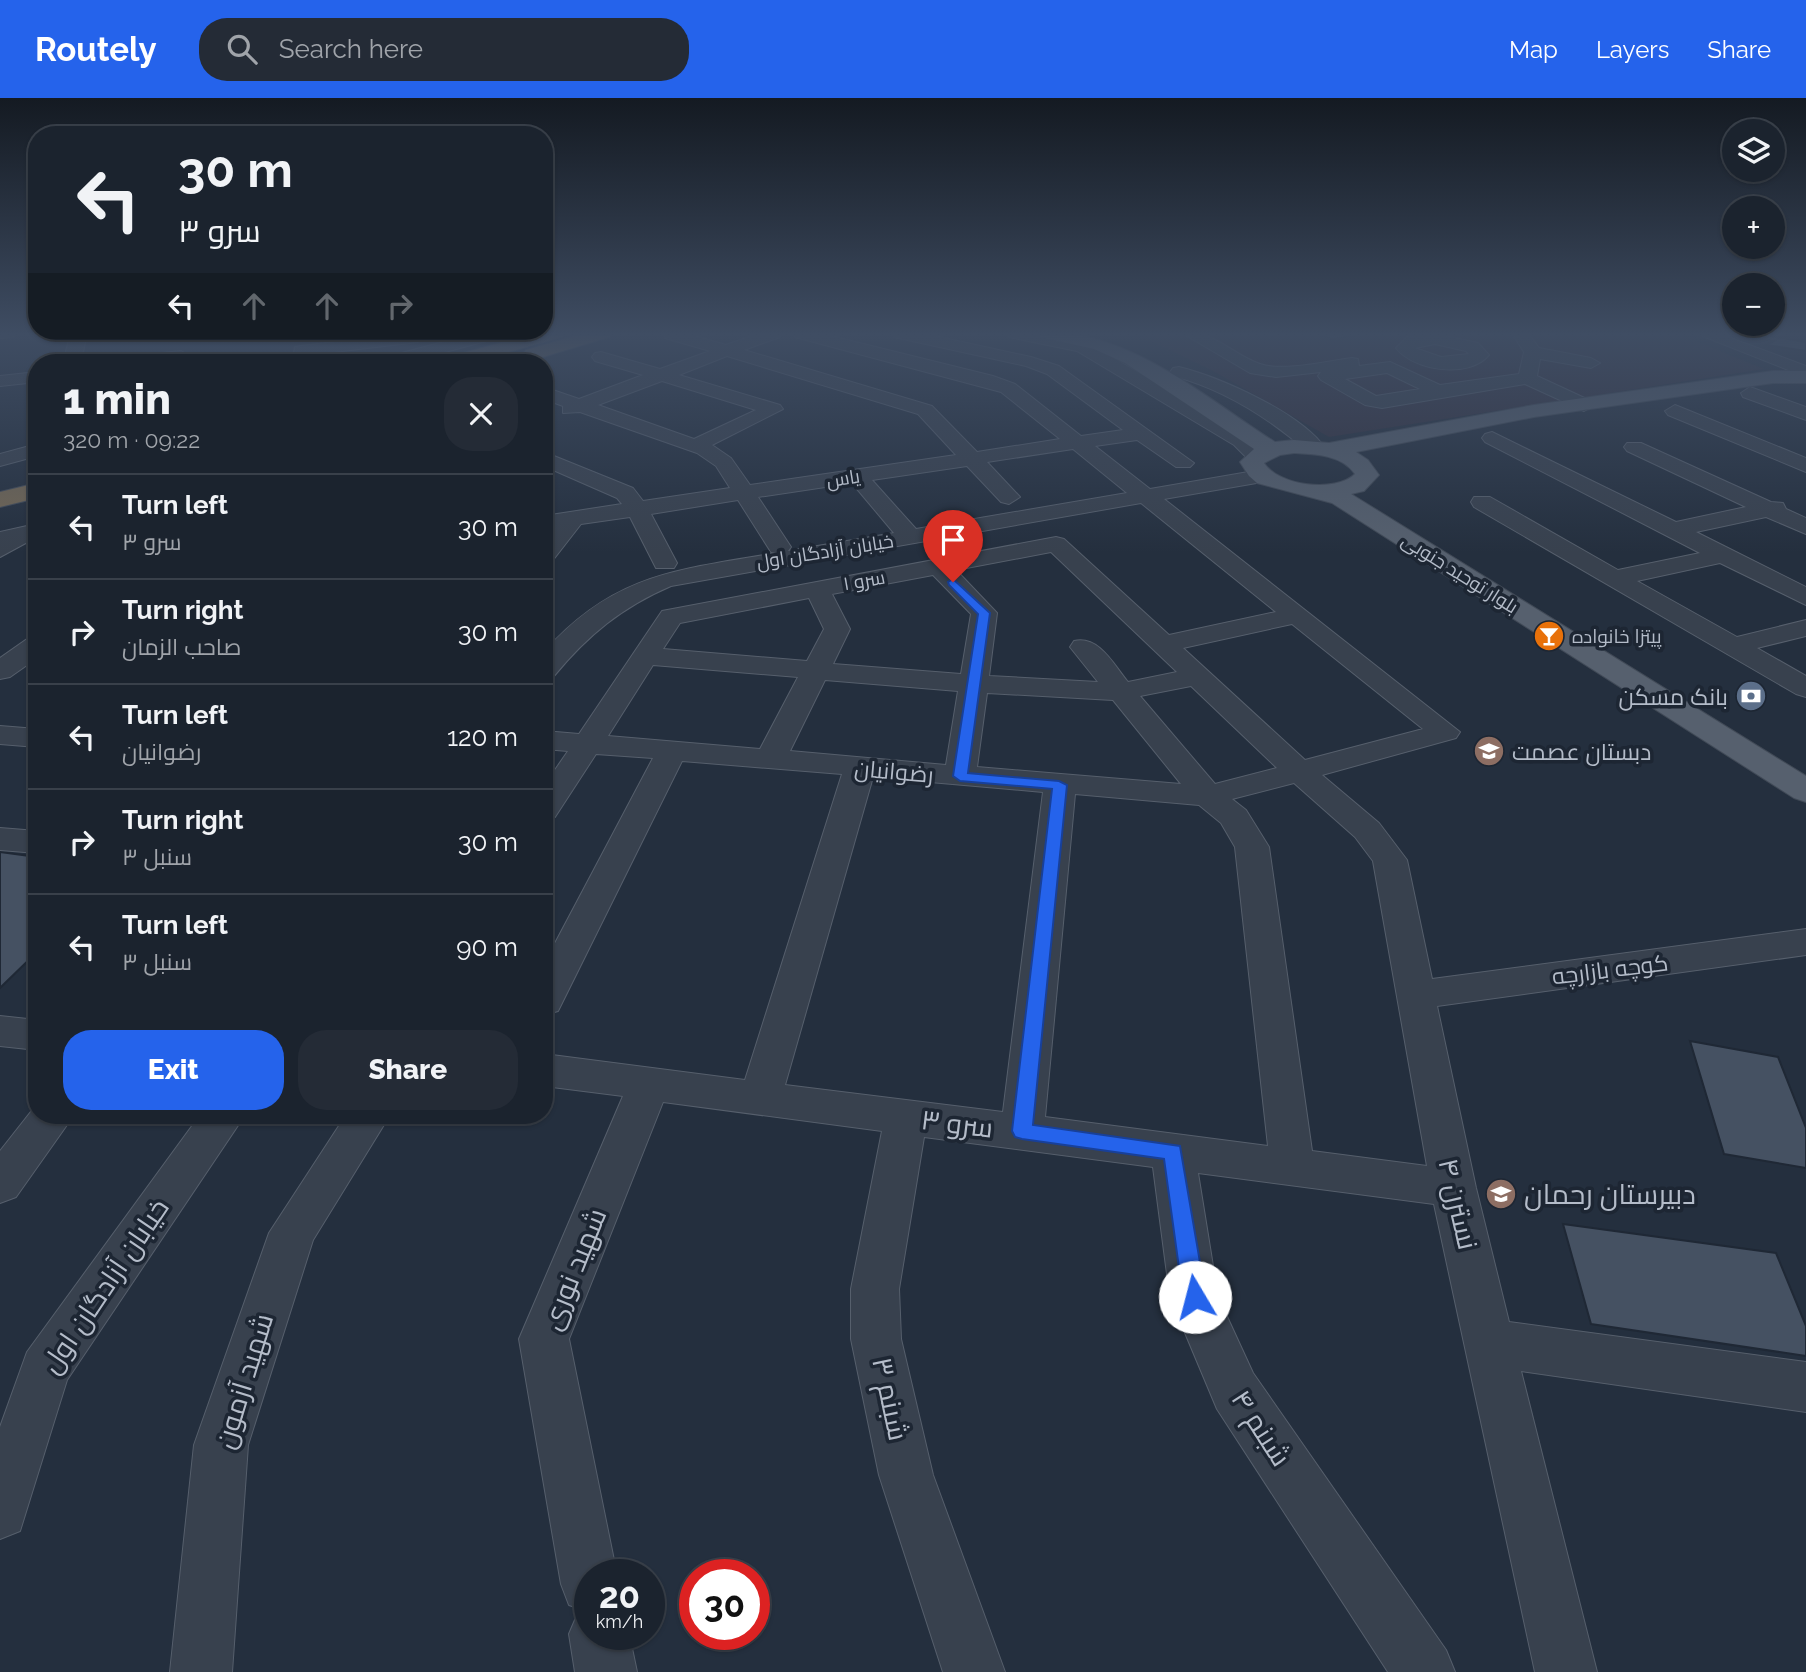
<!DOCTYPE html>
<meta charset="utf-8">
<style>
body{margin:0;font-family:Raleway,Cairo,sans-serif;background:#242b36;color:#f1f3f6;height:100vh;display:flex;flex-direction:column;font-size:26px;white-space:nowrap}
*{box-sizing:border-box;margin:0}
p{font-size:23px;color:#a0a4aa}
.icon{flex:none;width:38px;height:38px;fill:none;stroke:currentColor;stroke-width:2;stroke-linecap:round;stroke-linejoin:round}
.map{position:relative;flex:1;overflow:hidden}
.side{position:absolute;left:28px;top:256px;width:525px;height:770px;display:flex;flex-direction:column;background:#1b232e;border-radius:28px;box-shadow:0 2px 5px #0004,0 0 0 2px #39404a}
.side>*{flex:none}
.hud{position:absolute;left:28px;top:28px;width:525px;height:214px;border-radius:28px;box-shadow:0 2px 5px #0004,0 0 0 2px #39404a;background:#1b232e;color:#f1f3f6;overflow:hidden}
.buttons{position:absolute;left:1722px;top:21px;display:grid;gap:14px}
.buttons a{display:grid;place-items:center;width:63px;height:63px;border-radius:50%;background:#1b232e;box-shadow:0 2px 5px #0004,0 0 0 2px #39404a;font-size:35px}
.speed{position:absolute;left:574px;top:1461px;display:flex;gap:14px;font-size:35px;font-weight:700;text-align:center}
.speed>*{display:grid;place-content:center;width:91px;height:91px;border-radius:50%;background:#1b232e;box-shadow:0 2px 5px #0004,0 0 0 2px #39404a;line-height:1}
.speed small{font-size:18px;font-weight:400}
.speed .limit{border:10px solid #d22;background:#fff;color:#111}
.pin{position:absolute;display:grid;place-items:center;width:60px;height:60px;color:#fff;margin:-72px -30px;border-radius:50% 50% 50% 0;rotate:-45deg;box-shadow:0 0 7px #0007}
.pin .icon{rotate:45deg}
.me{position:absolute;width:77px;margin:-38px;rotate:352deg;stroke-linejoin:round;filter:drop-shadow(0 0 5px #0008)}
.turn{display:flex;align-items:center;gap:24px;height:147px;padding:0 35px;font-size:32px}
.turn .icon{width:91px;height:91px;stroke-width:2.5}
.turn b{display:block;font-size:49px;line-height:60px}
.lanes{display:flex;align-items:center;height:66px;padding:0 35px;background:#0003;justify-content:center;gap:35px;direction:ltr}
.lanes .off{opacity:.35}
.round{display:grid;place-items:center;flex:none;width:74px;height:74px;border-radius:28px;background:#242b36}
.summary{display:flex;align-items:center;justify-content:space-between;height:119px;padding:0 35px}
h1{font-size:42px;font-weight:800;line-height:52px}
.cta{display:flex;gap:14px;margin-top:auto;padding:14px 35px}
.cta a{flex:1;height:80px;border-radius:28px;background:#2563eb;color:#fff;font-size:28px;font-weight:800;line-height:80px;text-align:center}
.cta a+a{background:#242b36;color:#f1f3f6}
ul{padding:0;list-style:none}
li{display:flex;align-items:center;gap:21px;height:105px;padding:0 35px;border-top:2px solid #39404a}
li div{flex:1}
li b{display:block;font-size:26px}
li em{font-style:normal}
header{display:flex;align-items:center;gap:42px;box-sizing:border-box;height:98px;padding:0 35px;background:#2563eb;color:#fff}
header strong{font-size:33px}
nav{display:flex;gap:38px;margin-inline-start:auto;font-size:24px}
.search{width:490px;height:63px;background:#242b36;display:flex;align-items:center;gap:18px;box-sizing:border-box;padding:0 24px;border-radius:28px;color:#a0a4aa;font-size:26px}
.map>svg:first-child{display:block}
.medical{fill:#32303f}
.building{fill:#455162;stroke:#1f2835;stroke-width:2}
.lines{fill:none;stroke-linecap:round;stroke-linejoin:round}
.minor-casing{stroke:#565f6c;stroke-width:2}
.major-casing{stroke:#414a57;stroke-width:2}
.highway-casing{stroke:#434c59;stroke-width:2}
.minor{fill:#38414e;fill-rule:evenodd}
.major{fill:#56606e;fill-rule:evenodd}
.highway{fill:#746855;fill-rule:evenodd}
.route{fill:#2563eb;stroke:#184099;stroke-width:2}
.labels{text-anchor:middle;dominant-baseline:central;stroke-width:7;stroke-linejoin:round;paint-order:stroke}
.far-street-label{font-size:19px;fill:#b4bcc9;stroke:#1d2633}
.far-poi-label{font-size:19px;fill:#b4bcc9;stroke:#1d2633;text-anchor:start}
.poi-label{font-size:23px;fill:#b4bcc9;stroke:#1d2633;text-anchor:end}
.street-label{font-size:23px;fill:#b4bcc9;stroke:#1d2633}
.near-street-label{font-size:28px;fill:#b4bcc9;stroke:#1d2633}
.near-poi-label{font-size:28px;fill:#b4bcc9;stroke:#1d2633;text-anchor:start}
</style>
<header>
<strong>Routely</strong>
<div class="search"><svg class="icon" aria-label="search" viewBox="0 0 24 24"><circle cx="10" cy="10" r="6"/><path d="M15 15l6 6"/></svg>Search here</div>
<nav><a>Map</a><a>Layers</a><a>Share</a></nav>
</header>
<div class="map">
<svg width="1806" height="1574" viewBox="0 0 1806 1574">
<rect width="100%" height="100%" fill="#242f3e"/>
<!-- medical -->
<path class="medical" d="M 1134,235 L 1676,235 L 1764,271 L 1329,339 L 1213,273 Z"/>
<!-- building -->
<g class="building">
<path d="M 1317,235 L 1347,235 L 1355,238 L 1331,241 Z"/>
<path d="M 1770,238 L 1806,244 L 1806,253 L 1766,247 L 1774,243 L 1763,241 Z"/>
<path d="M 0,754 L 37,759 L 37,854 L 0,890 Z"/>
<path d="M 1690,943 L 1778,959 L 1806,1030 L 1806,1070 L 1724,1056 Z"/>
<path d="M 1563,1126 L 1776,1155 L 1806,1228 L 1806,1258 L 1591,1226 Z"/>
</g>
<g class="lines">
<!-- minor casing -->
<g class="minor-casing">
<g id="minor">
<path d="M 0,235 L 15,235 L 13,239 L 0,240 Z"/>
<path d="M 71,235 L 87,235 L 81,264 L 63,264 Z"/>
<path d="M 413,235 L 424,235 L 426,239 L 418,244 L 317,256 L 316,263 L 310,264 L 250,264 L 259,259 L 294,255 L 295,249 L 301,248 Z"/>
<path d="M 478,235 L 503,235 L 501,239 L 408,264 L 387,262 L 390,258 Z"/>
<path d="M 664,235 L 684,235 L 726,247 L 760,235 L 782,235 L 780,239 L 744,252 L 932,308 L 977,354 L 1060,341 L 1001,294 L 795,239 L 793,235 L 819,235 L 993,278 L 1015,286 L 1081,338 L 1123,332 L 1047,276 L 1026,268 L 894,239 L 892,235 L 921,235 L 1031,259 L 1059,268 L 1194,365 L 1190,369 L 1176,369 L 1137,342 L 1095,348 L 1150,391 L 1260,372 L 1268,373 L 1271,378 L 1268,383 L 1164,401 L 1460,634 L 1456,640 L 1322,677 L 1379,725 L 1407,762 L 1432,881 L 1806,831 L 1806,857 L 1437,908 L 1476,1090 L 1509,1224 L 1806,1264 L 1806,1314 L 1521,1273 L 1597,1574 L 1535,1574 L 1434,1106 L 1198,1075 L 1218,1199 L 1253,1275 L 1446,1552 L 1455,1574 L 1388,1574 L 1217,1311 L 1170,1199 L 1153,1069 L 924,1039 L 899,1191 L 901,1241 L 933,1377 L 1005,1574 L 943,1574 L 879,1377 L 851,1241 L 851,1191 L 882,1033 L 663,1004 L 569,1241 L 617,1477 L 590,1477 L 590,1536 L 629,1536 L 637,1574 L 575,1574 L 569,1536 L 578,1515 L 584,1512 L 569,1507 L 561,1486 L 519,1241 L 623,998 L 544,988 L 544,956 L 745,982 L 842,676 L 682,663 L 563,903 L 558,913 L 544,917 L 544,866 L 653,660 L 596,656 L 555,719 L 544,722 L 544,688 L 568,653 L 544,651 L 544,633 L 579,636 L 662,513 L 1056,439 L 1064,441 L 1169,537 L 1276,514 L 1141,405 L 671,488 C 622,509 588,537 554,578 L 544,580 L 544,554 C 614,475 678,472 776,455 L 771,454 L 738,402 L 651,416 L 677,465 L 674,470 L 656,470 L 630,419 L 581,426 L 553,462 L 544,464 L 544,441 L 553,431 L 544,432 L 544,418 L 622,406 L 617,400 L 544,368 L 544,354 L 633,390 L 643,403 L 730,390 L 716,368 L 697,355 L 580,314 L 563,315 L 563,308 L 544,301 L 544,289 L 579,301 L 643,277 L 595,263 L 592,259 L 595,255 L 601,254 L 660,271 L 710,253 L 665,240 ZM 727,258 L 918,316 L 956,357 L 750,387 L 731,360 L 712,347 L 783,311 L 780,307 L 679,277 ZM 662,283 L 756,312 L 694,341 L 598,307 ZM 1073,351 L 1127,395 L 916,431 L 872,382 L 967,368 L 1001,404 L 1009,406 L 1020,399 L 987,364 ZM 852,385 L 894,435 L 788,453 L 791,449 L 758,399 ZM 1051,454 L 1177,574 L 1128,584 C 1114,567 1099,537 1074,543 L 1070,549 L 1098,584 L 989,578 L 997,515 L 956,472 ZM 933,477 L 971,516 L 961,576 L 833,566 L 850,531 L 832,496 ZM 809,500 L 824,531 L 807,563 L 663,551 L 680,525 ZM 1292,526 L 1423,631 L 1305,662 L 1183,550 ZM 653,567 L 798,579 L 760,651 L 608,638 ZM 825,582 L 958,593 L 946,667 L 790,653 ZM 1191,588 L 1277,670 L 1215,686 L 1140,598 ZM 987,595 L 1113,602 L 1181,686 L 977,669 ZM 873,679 L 1043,694 L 1003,1014 L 785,987 ZM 1294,685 L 1355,739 L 1373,763 L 1427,1068 L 1312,1053 L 1269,749 L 1246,712 L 1232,701 ZM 1075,696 L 1199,707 L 1221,725 L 1235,749 L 1268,1048 L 1045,1019 Z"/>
<path d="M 1007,235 L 1037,235 L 1088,245 L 1248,339 L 1266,358 L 1263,362 L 1249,362 L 1234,347 L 1077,253 L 1009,239 Z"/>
<path d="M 1182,235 C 1213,232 1232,256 1260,266 C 1283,274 1328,263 1352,260 L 1358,261 L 1359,268 L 1390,264 L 1440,287 L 1519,276 L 1524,254 L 1512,235 L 1528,235 L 1539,250 L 1591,260 L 1600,265 L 1591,270 L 1540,261 L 1537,278 L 1591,303 L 1594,307 L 1584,313 L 1525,286 L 1382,310 L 1365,307 L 1321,282 L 1318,278 L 1321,274 L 1276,279 L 1250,275 ZM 1387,275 L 1420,291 L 1376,298 L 1345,281 Z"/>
<path d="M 1695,235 L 1717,235 L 1806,268 L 1806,279 Z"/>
<path d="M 1435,236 L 1478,245 L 1489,257 C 1469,281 1414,273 1396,250 L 1407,239 ZM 1435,246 L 1466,253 L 1469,256 L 1441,259 L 1415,250 Z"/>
<path d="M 181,253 L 190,258 L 187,262 L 116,264 L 125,259 Z"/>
<path d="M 1179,269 C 1220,279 1301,315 1325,350 L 1315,356 L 1308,354 C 1269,320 1223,291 1173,278 L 1170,274 L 1173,270 Z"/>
<path d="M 37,274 L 37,284 L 0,288 L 0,278 Z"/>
<path d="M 1750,289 L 1806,309 L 1806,322 L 1743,299 L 1741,295 Z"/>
<path d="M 1675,307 L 1806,360 L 1806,374 L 1668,317 L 1665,313 Z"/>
<path d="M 1492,334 L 1676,424 L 1746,409 L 1627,353 L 1624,349 L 1627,345 L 1641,345 L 1771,404 L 1783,405 L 1786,411 L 1806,420 L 1806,436 L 1766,419 L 1696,434 L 1806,489 L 1806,507 L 1720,465 L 1637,483 L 1737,539 L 1806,522 L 1806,538 L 1757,550 L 1806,578 L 1806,599 L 1796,596 L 1474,409 L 1471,404 L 1474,399 L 1490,399 L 1618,472 L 1700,455 L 1485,344 L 1482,340 L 1485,336 Z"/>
<path d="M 37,346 L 37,358 L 0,368 L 0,356 Z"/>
<path d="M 27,428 L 35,430 L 35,440 L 0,459 L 0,434 Z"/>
<path d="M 37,539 L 37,560 L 10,579 L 0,581 L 0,560 L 27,541 Z"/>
<path d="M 0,628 L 37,631 L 37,649 L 0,646 Z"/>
<path d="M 0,730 L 37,733 L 37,755 L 0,752 Z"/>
<path d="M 0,918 L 37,922 L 37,952 L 0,948 Z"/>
<path d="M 37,1006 L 37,1017 L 74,1017 L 16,1099 L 0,1105 L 0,1053 Z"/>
<path d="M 200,1017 L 245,1017 L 67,1282 L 20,1433 L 0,1441 L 0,1329 L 27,1254 Z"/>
<path d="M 346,1017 L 390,1017 L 313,1142 L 248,1347 L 232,1574 L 170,1574 L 194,1347 L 269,1135 Z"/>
</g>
</g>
<!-- major casing -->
<g class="major-casing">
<path id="major" d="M 1037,235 C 1123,227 1206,300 1275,344 L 1294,342 L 1329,345 L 1534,307 L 1773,273 L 1806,273 L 1806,285 L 1773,285 L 1534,319 L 1356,354 L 1368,362 L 1379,377 L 1364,393 L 1351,396 L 1806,678 L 1806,704 L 1794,700 L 1332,405 L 1257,385 L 1249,378 L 1240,364 L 1254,351 L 1125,265 L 1094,251 L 1040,239 ZM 1294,355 C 1315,356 1342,357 1355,376 C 1335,395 1279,388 1264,365 L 1280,357 Z"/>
</g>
<!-- highway casing -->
<g class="highway-casing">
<g id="highway">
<path d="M 537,235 L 565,235 L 562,239 L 473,264 L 442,264 L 445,260 Z"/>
<path d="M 585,235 L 612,235 L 609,239 L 533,262 L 523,256 L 526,252 Z"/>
<path d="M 37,385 L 37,400 L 0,409 L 0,394 Z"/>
</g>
</g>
<!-- minor -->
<use href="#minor" class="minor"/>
<!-- major -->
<use href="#major" class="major"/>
<!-- highway -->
<use href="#highway" class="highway"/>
</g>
<!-- sky -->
<linearGradient id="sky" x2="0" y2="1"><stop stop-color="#141a22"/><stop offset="0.52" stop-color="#3f4d63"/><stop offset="1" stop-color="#3f4d63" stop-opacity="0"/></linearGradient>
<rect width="1806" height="455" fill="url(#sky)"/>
<!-- route -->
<path class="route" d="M 953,481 L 990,515 L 968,675 L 1059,683 L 1067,687 L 1033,1027 L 1180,1048 L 1206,1199 L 1202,1206 L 1195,1209 L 1187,1206 L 1183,1199 L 1164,1061 L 1022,1041 L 1015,1039 L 1012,1033 L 1052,691 L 960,683 L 953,678 L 978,516 L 949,487 L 948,484 Z"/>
<!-- icons -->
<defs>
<g id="bar-disc" transform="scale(1.575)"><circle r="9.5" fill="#e8710a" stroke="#1d2633"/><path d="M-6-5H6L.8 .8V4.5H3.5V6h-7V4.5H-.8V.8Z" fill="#fff"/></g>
<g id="bank-disc" transform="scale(1.575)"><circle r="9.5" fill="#5c6f8a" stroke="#1d2633"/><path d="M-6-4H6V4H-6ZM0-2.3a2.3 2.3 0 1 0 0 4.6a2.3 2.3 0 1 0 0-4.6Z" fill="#fff"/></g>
<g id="university-disc" transform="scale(1.575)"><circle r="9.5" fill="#8d6e63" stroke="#1d2633"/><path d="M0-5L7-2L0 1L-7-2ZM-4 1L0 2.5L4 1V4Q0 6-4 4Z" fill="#fff"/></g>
<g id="school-disc" transform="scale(1.575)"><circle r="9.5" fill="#8d6e63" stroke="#1d2633"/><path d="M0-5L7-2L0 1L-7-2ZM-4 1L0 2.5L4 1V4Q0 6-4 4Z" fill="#fff"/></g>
</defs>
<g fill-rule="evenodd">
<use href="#bar-disc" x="1549" y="538"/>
<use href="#bank-disc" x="1751" y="598"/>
<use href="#university-disc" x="1489" y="653"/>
<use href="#school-disc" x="1501" y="1096"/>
</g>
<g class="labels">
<!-- far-street labels -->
<g class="far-street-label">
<text transform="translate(843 380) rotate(-9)">یاس</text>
<text transform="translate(825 453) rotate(-9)">خیابان آزادگان اول</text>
<text transform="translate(1460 475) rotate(32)">بلوار توحید جنوبی</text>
<text transform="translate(864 482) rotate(-10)">سرو ۱</text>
</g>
<!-- far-poi labels -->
<g class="far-poi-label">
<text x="1572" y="538">پیتزا خانواده</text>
</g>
<!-- poi labels -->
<g class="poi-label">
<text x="1728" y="598">بانک مسکن</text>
<text x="1512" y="653" text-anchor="start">دبستان عصمت</text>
</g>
<!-- street labels -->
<g class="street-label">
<text transform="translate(894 673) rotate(5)">رضوانیان</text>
<text transform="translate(1610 871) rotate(-7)">کوچه بازارچه</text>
</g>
<!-- near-street labels -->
<g class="near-street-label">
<text transform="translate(957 1026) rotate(7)">سرو ۳</text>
<text transform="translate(1458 1106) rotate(77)">نسترن ۴</text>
<text transform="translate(574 1171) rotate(-68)">شهید نوری</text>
<text transform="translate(105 1188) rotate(-56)">خیابان آزادگان اول</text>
<text transform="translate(244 1283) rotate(-73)">شهید آزمون</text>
<text transform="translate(890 1301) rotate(78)">شبنم ۳</text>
<text transform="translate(1261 1330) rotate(57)">شبنم ۴</text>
</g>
<!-- near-poi labels -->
<g class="near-poi-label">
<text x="1524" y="1096">دبیرستان رحمان</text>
</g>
</g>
</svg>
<div class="buttons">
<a><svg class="icon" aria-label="layers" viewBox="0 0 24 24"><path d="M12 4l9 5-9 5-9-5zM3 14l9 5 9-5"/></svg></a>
<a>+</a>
<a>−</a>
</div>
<div class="speed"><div>20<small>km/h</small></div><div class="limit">30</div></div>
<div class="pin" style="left:953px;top:484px;background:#d93025"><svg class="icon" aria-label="arrive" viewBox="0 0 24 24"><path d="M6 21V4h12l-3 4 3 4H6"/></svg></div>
<svg class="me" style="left:1195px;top:1199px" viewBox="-20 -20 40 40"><circle r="19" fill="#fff"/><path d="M0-13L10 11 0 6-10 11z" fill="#2563eb"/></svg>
<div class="hud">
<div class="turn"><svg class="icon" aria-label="left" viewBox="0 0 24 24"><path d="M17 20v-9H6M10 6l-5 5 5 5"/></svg><div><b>30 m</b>سرو ۳</div></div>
<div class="lanes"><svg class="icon" aria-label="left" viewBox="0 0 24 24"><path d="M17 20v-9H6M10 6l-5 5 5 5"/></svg><svg class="icon off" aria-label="ahead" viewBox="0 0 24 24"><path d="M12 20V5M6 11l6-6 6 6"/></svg><svg class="icon off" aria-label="ahead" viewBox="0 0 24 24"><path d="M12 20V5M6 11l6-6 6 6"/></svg><svg class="icon off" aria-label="right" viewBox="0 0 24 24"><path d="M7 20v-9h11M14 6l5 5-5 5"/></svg></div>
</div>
<section class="side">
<div class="summary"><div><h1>1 min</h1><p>320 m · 09:22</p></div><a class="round"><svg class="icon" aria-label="close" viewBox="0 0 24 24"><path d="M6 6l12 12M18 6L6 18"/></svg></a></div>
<ul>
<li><svg class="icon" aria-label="left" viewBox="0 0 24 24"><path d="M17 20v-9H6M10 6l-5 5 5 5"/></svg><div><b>Turn left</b><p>سرو ۳</p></div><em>30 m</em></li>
<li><svg class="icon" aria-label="right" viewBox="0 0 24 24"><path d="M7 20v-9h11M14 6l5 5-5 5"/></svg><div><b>Turn right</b><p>صاحب الزمان</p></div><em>30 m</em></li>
<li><svg class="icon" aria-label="left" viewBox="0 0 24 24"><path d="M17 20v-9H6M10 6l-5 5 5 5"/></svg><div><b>Turn left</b><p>رضوانیان</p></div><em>120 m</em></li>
<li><svg class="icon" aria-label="right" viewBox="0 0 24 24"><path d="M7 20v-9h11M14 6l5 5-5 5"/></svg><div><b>Turn right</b><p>سنبل ۳</p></div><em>30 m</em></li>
<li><svg class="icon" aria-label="left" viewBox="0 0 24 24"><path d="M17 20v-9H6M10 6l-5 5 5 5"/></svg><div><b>Turn left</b><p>سنبل ۳</p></div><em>90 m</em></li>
</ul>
<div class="cta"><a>Exit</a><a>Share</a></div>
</section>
</div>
